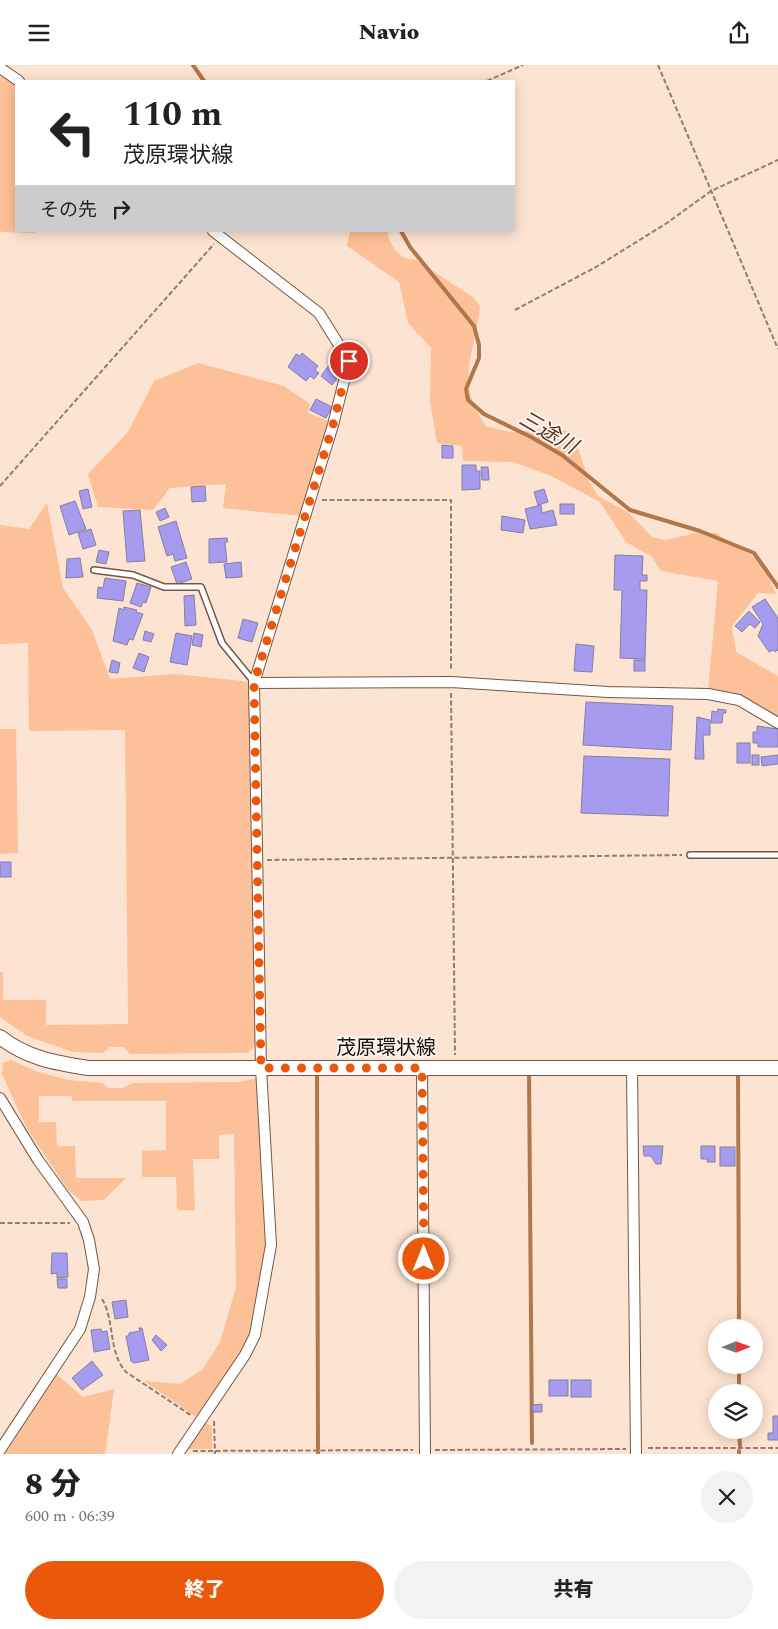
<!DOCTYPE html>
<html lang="ja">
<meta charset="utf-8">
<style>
body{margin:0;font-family:Spectral,"Noto Sans JP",serif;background:#f2f2f2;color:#222;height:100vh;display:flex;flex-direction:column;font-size:19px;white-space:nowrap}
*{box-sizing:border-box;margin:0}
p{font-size:16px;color:#767676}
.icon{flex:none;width:28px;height:28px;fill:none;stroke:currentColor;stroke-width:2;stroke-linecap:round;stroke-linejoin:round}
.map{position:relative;height:1389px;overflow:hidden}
.drawer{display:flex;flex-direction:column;background:#fff;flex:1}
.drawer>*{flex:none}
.banner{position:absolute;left:15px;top:15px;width:500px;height:152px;border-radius:0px;box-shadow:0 2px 12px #0003;background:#fff;color:#222;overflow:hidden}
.needle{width:32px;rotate:89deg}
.fabs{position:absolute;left:708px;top:1254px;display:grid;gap:10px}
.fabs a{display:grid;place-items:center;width:55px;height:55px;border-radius:50%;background:#fff;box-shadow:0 2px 12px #0003;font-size:25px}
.pin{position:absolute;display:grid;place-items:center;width:42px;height:42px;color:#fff;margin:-21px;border:2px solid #fff;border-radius:50%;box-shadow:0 1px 5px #0007}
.me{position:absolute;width:55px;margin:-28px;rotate:0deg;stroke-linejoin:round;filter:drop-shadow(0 0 4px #0008)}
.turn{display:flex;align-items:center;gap:18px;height:105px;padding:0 25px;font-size:22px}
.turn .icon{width:65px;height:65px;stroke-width:2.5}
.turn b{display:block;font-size:35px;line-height:42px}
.then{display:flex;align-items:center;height:48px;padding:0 25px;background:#0003;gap:10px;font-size:19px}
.round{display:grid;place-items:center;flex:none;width:52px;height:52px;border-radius:26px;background:#f2f2f2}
.head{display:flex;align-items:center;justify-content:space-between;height:85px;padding:0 25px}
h1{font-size:30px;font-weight:800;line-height:38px}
.action{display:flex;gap:10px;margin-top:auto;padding:10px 25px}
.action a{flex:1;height:58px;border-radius:30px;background:#ea580c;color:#fff;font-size:20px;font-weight:800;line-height:58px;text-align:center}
.action a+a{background:#f2f2f2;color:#222}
header{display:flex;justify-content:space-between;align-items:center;height:65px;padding:0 25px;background:#fff;font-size:22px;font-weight:800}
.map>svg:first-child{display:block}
.green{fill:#fcc198}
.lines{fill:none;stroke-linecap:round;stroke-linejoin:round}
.stream{stroke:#b2764b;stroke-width:4}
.building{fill:#a79bf0;stroke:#8380a0}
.service-casing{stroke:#745845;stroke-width:8}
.minor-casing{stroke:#745845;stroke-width:12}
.secondary-casing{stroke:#745845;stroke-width:16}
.path{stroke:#907d70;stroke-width:2;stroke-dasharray:5 2.5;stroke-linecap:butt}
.service{stroke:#fff;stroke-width:5}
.minor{stroke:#fff;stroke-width:10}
.secondary{stroke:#fff;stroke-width:14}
.route{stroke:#ea580c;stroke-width:9;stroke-dasharray:0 16.2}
.labels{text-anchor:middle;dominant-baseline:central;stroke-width:4;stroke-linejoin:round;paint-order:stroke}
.street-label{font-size:20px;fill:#180e06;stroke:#fbf4f0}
.water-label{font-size:21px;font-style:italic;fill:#55341c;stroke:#fbf4f0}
</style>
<header><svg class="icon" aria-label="menu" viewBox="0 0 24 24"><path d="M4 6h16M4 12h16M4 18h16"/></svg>Navio<svg class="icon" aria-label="share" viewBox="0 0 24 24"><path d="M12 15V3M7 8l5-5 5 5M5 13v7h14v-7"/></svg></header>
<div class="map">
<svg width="778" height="1389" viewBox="0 0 778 1389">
<rect width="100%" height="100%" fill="#fde3d1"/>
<!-- green -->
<g class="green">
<path d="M 0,12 L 21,14 L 16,16 L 16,166 L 38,166 L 35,168 L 0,167 Z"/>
<path d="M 350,166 L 388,166 L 388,172 L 395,185 L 404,193 L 416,195 L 474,233 L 480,241 C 476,287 453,317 486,361 L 510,367 L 532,366 L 551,361 L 566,366 L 577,380 L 589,416 L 598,431 L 629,448 L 652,472 L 666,475 L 695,468 L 716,468 L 737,483 L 761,495 L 776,529 L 758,528 L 732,561 L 736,587 L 778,611 L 778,656 L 708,625 L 718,516 L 661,506 L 652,492 L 626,477 L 600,437 L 551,411 L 513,397 L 463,396 L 462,381 L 437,378 L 430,337 L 431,283 L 408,258 L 399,217 L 347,181 Z"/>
<path d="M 198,298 L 284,321 L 310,339 L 308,348 L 331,357 L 300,451 L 223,443 L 226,419 L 170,423 L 153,445 L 98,442 L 88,409 L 128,367 L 154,316 Z"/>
<path d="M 47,438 L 63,523 L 92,565 L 110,614 L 176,609 L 251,617 L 257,978 L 248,988 L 130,989 L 123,982 L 110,982 L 103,988 L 73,987 L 27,971 L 0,952 L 0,907 L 3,907 L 3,935 L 46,935 L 46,960 L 128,959 L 125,665 L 29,666 L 28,578 L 0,579 L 0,460 L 29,464 Z"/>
<path d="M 0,664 L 16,664 L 18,788 L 0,789 Z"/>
<path d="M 11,995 L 38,1007 L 68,1015 L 102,1018 L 109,1023 L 122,1023 L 133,1018 L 239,1017 L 259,1013 L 268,1181 L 250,1271 L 242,1288 L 199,1354 L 144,1316 L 180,1319 L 203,1304 L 220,1277 L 236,1222 L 234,1069 L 219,1070 L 219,1094 L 193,1094 L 195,1145 L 177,1145 L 176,1112 L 142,1112 L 142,1086 L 166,1085 L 166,1036 L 72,1036 L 72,1031 L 39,1031 L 39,1057 L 56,1057 L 57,1081 L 75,1081 L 76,1113 L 126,1113 L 104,1135 L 82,1136 L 68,1125 L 26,1062 L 2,1009 L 3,998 Z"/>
<path d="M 56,1309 L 83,1332 L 114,1324 L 105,1389 L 4,1389 L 33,1340 Z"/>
<path d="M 206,1358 L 212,1362 L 212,1384 L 185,1384 L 200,1360 Z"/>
</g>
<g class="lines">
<!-- stream -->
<g class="stream">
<path d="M 193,0 L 204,16"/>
<path d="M 401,166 L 410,182 L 474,261 L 479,280 L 479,293 L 466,324 L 468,335 L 484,349 L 531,372 L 562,390 L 630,445 L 700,466 L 754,488 L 778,522"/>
<path d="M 317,1007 L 318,1384"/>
<path d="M 529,1007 L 532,1378"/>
<path d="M 738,1007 L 739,1262"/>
<path d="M 739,1300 L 739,1328"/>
<path d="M 739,1365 L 740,1381"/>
<path d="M 739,1386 L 739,1389"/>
<path d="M 318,1387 L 318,1389"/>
</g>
</g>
<!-- building -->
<g class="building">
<path d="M 302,288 L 318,301 L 315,305 L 319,308 L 314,314 L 310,311 L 306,316 L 288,302 L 296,289 L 300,291 Z"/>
<path d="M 330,299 L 342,307 L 332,320 L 321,311 Z"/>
<path d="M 316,334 L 332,342 L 326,353 L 310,345 Z"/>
<path d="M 442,380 L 453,381 L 453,393 L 442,393 Z"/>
<path d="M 462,400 L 476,400 L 476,406 L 480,406 L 480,424 L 462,425 Z"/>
<path d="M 481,402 L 488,402 L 489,415 L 482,415 Z"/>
<path d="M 205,421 L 206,436 L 192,437 L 191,422 Z"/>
<path d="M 88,424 L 92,442 L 83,444 L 79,426 Z"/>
<path d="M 544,424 L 548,437 L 538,440 L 534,427 Z"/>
<path d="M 75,436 L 86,464 L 69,470 L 60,441 Z"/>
<rect x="560" y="439" width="14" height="10"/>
<path d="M 541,440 L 542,448 L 553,445 L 557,460 L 530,464 L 525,444 Z"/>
<path d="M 165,443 L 169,452 L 160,456 L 156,447 Z"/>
<path d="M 140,445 L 145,496 L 127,497 L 123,446 Z"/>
<path d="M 502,451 L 525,455 L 523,468 L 501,465 Z"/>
<path d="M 176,456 L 187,493 L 175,496 L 173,489 L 167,491 L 158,462 Z"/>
<path d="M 91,464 L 96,480 L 83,484 L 78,468 Z"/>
<path d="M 227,473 L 228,477 L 225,477 L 227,497 L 209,498 L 209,474 Z"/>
<path d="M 99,485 L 109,487 L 106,499 L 96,497 Z"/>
<path d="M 615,490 L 643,491 L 642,510 L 647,510 L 647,516 L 640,516 L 640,525 L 647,525 L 645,594 L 620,593 L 622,525 L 614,525 Z"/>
<path d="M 80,493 L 83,512 L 66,513 L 67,494 Z"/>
<path d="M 186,497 L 192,514 L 177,519 L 171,502 Z"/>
<path d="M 241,497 L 242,512 L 226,513 L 224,499 Z"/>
<path d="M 105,513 L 126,516 L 123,536 L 97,533 L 98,522 L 103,523 Z"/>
<path d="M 137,518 L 151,522 L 146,538 L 143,537 L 141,542 L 130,538 Z"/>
<path d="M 194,530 L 196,560 L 185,561 L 184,531 Z"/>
<path d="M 765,534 L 778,553 L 778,585 L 775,587 L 773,585 L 769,587 L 758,571 L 763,559 L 752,542 Z"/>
<path d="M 124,542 L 137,545 L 136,547 L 143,549 L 133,575 L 129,574 L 127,580 L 113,576 L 119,543 L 124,545 Z"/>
<path d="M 749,546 L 760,557 L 755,563 L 750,559 L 742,567 L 735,561 Z"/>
<path d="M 243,554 L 258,558 L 252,577 L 238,573 Z"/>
<path d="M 145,566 L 154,569 L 151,577 L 143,575 Z"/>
<path d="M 176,568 L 192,571 L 187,600 L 170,597 Z"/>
<path d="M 194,568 L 203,570 L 201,582 L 192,580 Z"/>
<path d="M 576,579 L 594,581 L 592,607 L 574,606 Z"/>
<path d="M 139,588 L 149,592 L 144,607 L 133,603 Z"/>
<path d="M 112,595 L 120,598 L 118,608 L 109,607 Z"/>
<rect x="634" y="595" width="11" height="11"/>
<path d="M 586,637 L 673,641 L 671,685 L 583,680 Z"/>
<path d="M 718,644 L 726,645 L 726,648 L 723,648 L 722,658 L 711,658 L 712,646 L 717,647 Z"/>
<path d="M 697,652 L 710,655 L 710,670 L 703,670 L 704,694 L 695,694 Z"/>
<path d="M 757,661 L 778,664 L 778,682 L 758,682 L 758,678 L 753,678 L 753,667 L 757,667 Z"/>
<rect x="737" y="678" width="13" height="20"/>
<rect x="752" y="690" width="7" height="10"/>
<path d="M 778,690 L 778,699 L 762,701 L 761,692 Z"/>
<path d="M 584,691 L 670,694 L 668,751 L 581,748 Z"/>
<rect x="0" y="797" width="11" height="15"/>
<path d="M 643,1081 L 663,1081 L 661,1099 L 656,1099 L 651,1091 L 644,1091 Z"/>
<path d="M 701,1081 L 715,1081 L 715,1097 L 707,1097 L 708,1094 L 701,1094 Z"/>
<rect x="720" y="1082" width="15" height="19"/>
<path d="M 52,1188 L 67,1188 L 68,1212 L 57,1213 L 57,1208 L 51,1209 Z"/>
<path d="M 57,1214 L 67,1214 L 67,1223 L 58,1223 Z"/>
<path d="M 126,1235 L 128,1252 L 115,1254 L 112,1237 Z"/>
<path d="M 139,1263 L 142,1263 L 149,1295 L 134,1298 L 131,1296 L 126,1271 L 129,1271 L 129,1268 L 140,1266 Z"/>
<path d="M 101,1264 L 102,1267 L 107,1266 L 110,1284 L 94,1287 L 91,1265 Z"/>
<path d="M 156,1270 L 167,1280 L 161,1286 L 152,1275 Z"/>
<path d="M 92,1296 L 103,1310 L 82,1325 L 72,1313 Z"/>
<rect x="549" y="1315" width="19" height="16"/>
<rect x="571" y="1315" width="20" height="17"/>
<path d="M 542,1339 L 542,1347 L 533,1347 L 532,1340 Z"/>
<path d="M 773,1351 L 778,1351 L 778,1375 L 768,1375 L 768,1368 L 773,1368 Z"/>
</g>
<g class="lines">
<!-- service casing -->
<g class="service-casing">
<g id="service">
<path d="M 94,505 L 133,510 L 164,522 L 201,522 L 222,578 L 254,617"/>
<path d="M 690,790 L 778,790"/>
</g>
</g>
<!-- minor casing -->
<g class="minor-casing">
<g id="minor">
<path d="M 0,3 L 19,16"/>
<path d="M 254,618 L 451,617 L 608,627 L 708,629 L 739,635 L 778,658"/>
<path d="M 632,1002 L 636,1389"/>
<path d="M 422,1003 L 425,1389"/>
<path d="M 0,1033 L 38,1095 L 83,1157 L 89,1175 L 94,1204 L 90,1232 L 80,1264 L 0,1385"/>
<path d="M 178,1389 L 245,1290 L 255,1270 L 271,1180 L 261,1003 L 254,618 L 333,360 L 349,296 L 319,248 L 213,166"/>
</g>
</g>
<!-- secondary casing -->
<g class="secondary-casing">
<path id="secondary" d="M 0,972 C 26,993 56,998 88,1003 L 778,1003"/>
</g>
<!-- path -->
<g class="path">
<path d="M 658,0 L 778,284"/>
<path d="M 487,16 L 523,0"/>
<path d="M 515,245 L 596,202 L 667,158 L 711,126 L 778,95"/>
<path d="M 0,421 L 214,179"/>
<path d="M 322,435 L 451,435 L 451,605"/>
<path d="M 451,628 L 455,990"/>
<path d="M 267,795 L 682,790"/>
<path d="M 0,1158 L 70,1158"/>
<path d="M 102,1234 C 115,1256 108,1287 126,1307 L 192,1351"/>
<path d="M 214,1356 L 215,1389"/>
<path d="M 648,1383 L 778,1383"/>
<path d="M 435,1385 L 626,1384"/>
<path d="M 193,1386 L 413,1385"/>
</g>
<!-- service -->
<use href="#service" class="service"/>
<!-- minor -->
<use href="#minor" class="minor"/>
<!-- secondary -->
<use href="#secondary" class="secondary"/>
</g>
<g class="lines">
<!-- route -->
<path class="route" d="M 349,296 L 333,360 L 254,618 L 261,1003 L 422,1003 L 424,1194"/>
</g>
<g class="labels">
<!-- street labels -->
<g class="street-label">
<text x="386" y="983">茂原環状線</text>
</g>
<!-- water labels -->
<g class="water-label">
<text transform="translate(548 368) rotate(30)">三途川</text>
</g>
</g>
</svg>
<div class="fabs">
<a><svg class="needle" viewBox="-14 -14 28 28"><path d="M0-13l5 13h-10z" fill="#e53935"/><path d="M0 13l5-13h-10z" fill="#767676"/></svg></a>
<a><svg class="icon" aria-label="layers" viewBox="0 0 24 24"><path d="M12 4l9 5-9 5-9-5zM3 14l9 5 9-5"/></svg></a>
</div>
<div class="pin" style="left:349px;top:296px;background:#d93025"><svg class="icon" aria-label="arrive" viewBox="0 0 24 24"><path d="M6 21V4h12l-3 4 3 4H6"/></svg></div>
<svg class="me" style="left:424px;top:1194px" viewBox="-20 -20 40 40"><circle r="17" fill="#ea580c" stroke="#fff" stroke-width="3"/><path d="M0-11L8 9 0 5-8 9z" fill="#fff"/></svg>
<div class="banner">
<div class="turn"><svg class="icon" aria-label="left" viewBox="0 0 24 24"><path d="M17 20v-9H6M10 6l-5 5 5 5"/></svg><div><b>110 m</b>茂原環状線</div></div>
<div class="then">その先<svg class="icon" aria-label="right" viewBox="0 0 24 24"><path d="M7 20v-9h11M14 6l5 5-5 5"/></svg></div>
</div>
</div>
<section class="drawer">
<div class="head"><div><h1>8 分</h1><p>600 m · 06:39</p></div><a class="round"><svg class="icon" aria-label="close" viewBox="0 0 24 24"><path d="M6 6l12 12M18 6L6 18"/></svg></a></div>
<div class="action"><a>終了</a><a>共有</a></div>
</section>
